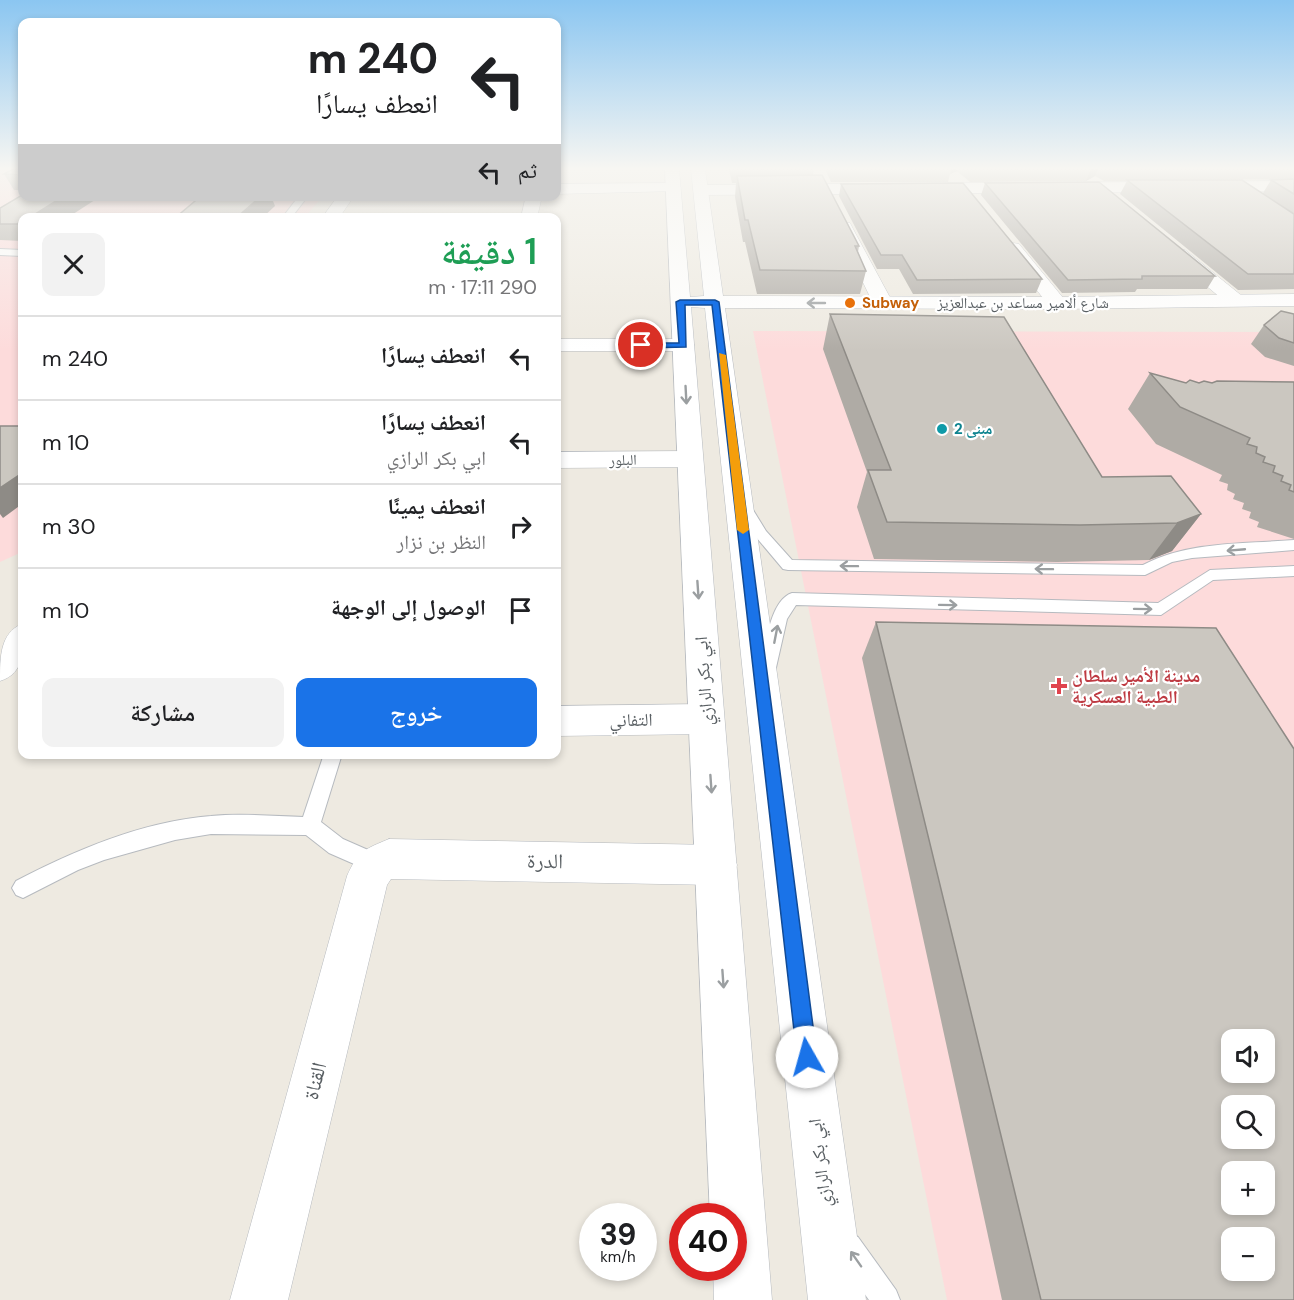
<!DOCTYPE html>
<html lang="ar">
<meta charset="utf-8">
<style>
body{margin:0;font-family:"DM Sans","Noto Naskh Arabic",sans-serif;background:#f2f2f2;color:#202124;direction:rtl;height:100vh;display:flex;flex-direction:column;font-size:22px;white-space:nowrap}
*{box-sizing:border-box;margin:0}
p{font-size:20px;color:#757577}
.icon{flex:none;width:33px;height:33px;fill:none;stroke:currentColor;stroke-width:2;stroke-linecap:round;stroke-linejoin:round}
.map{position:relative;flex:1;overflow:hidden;direction:ltr}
.details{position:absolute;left:18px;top:213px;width:543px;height:546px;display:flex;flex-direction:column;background:#fff;border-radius:12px;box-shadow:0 3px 9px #0003;direction:rtl}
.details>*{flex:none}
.hud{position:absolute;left:18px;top:18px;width:543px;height:183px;border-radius:12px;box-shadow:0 3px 9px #0003;direction:rtl;background:#fff;color:#202124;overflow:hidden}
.fabs{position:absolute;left:1221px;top:1029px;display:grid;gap:12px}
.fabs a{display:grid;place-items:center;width:54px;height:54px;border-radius:12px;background:#fff;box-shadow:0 3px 9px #0003;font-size:30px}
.speed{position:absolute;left:579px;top:1203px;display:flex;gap:12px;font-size:30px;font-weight:700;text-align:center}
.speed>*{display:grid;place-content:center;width:78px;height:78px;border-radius:50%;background:#fff;box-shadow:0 3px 9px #0003;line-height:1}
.speed small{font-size:15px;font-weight:400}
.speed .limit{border:9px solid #d22;background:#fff;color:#111}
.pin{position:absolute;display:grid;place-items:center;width:51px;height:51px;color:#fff;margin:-26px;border:3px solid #fff;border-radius:50%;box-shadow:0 2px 6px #0007}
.me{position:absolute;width:66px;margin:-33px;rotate:353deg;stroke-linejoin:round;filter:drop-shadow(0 0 4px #0008)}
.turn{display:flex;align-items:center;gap:21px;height:126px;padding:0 24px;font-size:27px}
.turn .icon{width:78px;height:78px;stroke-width:2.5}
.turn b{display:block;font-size:42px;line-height:51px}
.then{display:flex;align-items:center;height:57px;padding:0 24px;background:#0003;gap:12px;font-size:22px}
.round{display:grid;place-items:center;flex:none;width:63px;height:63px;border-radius:12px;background:#f2f2f2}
.overview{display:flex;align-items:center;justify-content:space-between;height:102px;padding:0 24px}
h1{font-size:36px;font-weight:600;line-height:45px;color:#1e9e55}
.cta{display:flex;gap:12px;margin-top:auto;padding:12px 24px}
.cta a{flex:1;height:69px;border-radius:12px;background:#1a73e8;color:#fff;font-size:24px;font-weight:600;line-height:69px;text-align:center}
.cta a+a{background:#f2f2f2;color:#202124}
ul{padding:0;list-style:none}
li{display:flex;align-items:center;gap:18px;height:84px;padding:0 24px;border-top:2px solid #e0e0e0}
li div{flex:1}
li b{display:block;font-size:22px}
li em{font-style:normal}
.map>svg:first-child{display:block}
.medical{fill:#fddbdb;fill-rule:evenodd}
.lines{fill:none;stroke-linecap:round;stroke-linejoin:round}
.service-casing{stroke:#b6babf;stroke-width:2}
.minor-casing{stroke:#b6babf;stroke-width:1}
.tertiary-casing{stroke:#b6babf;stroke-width:1}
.service{fill:#fff;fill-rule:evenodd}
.minor{fill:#fff;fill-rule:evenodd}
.tertiary{fill:#fff;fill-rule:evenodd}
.wall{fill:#afaba5}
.shaded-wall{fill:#8e8b86}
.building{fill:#cbc7c0;stroke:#8e8b86;stroke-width:1.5;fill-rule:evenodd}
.oneway{stroke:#9b9fa1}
.route{fill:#1a73e8;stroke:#114b97;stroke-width:1.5}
.slow{fill:#f59e0b}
.food-dot{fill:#e8710a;stroke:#fff;stroke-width:2}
.culture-dot{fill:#0f9aa8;stroke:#fff;stroke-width:2}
.health-dot{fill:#e0444e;stroke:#fff;stroke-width:2}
.labels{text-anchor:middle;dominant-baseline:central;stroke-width:4.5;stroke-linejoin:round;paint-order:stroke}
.far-food-label{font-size:15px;font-weight:bold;fill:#c56008;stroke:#fff;text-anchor:start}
.far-street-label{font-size:15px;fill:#595f63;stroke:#fff}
.far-culture-label{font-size:15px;font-weight:bold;fill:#0d838f;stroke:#fff;text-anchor:start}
.health-label{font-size:18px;font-weight:bold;fill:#be3a42;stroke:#fff;text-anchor:start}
.street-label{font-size:18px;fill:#595f63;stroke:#fff}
.near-street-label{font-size:21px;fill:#595f63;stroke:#fff}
</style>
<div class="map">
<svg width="1294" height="1300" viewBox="0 0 1294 1300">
<rect width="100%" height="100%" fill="#eeeae1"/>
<!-- medical -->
<g class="medical">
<path d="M 0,169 L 22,169 L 22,196 L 322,197 L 305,217 L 22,218 L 22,552 L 0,562 Z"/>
<path d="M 753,331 L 1294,332 L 1294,1300 L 947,1300 ZM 1232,1040 L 1264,1040 L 1264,1072 L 1232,1072 ZM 1232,1106 L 1264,1106 L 1264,1138 L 1232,1138 ZM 1232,1172 L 1264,1172 L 1264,1204 L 1232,1204 ZM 1232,1238 L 1264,1238 L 1264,1270 L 1232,1270 Z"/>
</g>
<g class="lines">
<!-- service casing -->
<g class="service-casing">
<g id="service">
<path d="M 299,196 L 308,196 L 291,218 L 282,218 Z"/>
<path d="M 0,249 L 22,250 L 22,256 L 0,255 Z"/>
<path d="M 745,504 L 750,505 L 766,531 L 792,560 L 1143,565 C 1188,541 1244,544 1294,540 L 1294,550 L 1192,558 L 1172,562 L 1145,575 L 788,570 L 783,569 L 756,537 L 738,508 Z"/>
<path d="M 1294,566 L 1294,576 L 1213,580 L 1161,615 L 796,605 L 787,619 L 775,672 L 769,674 L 763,672 L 761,667 C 765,647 770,600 792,593 L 1158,603 L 1210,570 Z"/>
<path d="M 324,754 L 342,754 L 321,822 L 343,839 L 384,857 L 387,864 L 384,871 L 377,874 L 329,853 L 306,835 L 211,834 L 175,840 L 104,860 L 78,870 L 23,898 L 16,895 L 12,888 L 16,881 C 75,850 144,821 211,816 C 241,813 273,816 303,817 Z"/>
<path d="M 848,1233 L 858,1237 L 896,1290 L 900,1300 L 869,1300 L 838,1257 L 834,1247 L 838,1237 Z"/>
</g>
</g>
<!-- minor casing -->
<g class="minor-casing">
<g id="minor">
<path d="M 1294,181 L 1294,191 L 701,195 L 693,190 L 701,185 Z"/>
<path d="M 673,183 L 681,188 L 678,191 L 556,194 L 556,184 Z"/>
<path d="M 338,196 L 354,196 L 339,218 L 322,218 Z"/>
<path d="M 526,196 L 542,196 L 537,218 L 521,218 Z"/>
<path d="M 844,222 L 850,223 L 852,227 L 893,303 L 890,307 L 876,307 L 873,303 L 836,227 L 838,223 Z"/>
<path d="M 1013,243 L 1019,244 L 1064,299 L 1067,303 L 1064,307 L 1050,307 L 1004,248 L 1007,244 Z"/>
<path d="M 1179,249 L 1185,250 L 1242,296 L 1245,300 L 1242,304 L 1228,304 L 1173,258 L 1170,254 L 1173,250 Z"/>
<path d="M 556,339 L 683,339 L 691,340 L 694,345 L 691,350 L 683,351 L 556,351 Z"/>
<path d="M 690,451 L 699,453 L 703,459 L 699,465 L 690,467 L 556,468 L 556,452 Z"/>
<path d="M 22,624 C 24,647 26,673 0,681 C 0,657 0,633 22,624 Z"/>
<path d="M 706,704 L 719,708 L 724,719 L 719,730 L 706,734 L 556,736 L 556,706 Z"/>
<path d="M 389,839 L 716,845 L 731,851 L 737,865 L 731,879 L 716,885 L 391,879 L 387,885 L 288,1300 L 230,1300 L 347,876 C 358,851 365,849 389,839 Z"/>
</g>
</g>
<!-- tertiary casing -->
<g class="tertiary-casing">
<path id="tertiary" d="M 665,169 L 679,169 L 690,297 L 704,296 L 691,169 L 705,169 L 723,296 L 1057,297 L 1294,294 L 1294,306 L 1057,309 L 725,308 L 866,1300 L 808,1300 L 705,308 L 691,307 L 772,1300 L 714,1300 L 713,1268 L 734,1268 L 734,1216 L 710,1216 Z"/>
</g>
<!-- service -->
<use href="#service" class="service"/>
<!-- minor -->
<use href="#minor" class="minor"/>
<!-- tertiary -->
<use href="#tertiary" class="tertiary"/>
</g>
<!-- wall -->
<g class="wall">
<path d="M 22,169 L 22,190 L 14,190 L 4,174 Z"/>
<path d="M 729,169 L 814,169 L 813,175 L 859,246 L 858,252 L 866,271 L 860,294 L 757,294 L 745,242 L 743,242 L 735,197 L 736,183 L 732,183 Z"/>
<path d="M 825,169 L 1294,169 L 1294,179 L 1148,180 L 1263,193 L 1271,180 L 1294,179 L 1294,289 L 1238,290 L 1120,194 L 1127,181 L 1104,181 L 1095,176 L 1086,181 L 970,182 L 957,171 L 950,174 L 948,182 L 831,182 Z"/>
<path d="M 985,183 L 1215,276 L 1207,289 L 1137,289 L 1135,292 L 1062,293 L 981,195 Z"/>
<path d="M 841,184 L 1042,279 L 1036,293 L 913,294 L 899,269 L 877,269 L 839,196 Z"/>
<path d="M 98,198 L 22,218 L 22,241 L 0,240 L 0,208 Z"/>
<path d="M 830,314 L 1102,477 L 1201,514 L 1172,551 L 1149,560 L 1057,562 L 874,559 L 857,507 L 867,472 L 823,349 Z"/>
<path d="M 1294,314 L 1294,366 L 1265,357 L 1251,344 L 1264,325 Z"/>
<path d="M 1150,373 L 1186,383 L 1294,382 L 1294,539 L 1257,527 L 1259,522 L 1249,518 L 1251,512 L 1242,509 L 1244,503 L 1233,499 L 1235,494 L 1227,490 L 1228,484 L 1219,481 L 1222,475 L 1156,444 L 1128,409 Z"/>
<path d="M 876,622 L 1294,1300 L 1002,1300 L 862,658 Z"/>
</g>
<!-- shaded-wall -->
<g class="shaded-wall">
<path d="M 952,169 L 957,169 L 957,171 L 950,174 Z"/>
<path d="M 1091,169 L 1098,169 L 1095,176 L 1086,181 Z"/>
<path d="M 64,196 L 97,196 L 98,198 L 67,218 L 29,218 Z"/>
<path d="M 250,196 L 271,196 L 275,206 L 262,218 L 236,218 Z"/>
<path d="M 22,221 L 22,232 L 17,224 Z"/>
<path d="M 22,473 L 22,504 L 3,518 L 0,514 L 0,488 Z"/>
<path d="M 1201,514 L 1172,551 L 1149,560 L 1177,523 Z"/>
</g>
<!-- building -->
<g class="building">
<path d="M 13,169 L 22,169 L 22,175 L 4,174 Z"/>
<path d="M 822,175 L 859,246 L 855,246 L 866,271 L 760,270 L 748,220 L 745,220 L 737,176 Z"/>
<path d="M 1294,179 L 1294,194 L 1271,180 Z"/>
<path d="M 1127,180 L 1242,180 L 1294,214 L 1294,274 L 1248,274 Z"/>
<path d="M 1099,182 L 1215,276 L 1142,276 L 1142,279 L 1068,280 L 985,183 Z"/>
<path d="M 963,183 L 1042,279 L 917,280 L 902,255 L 881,255 L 841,184 Z"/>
<path d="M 22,195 L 22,196 L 64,196 L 29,218 L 22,218 L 22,221 L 17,224 L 0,224 L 0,208 Z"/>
<path d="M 201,196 L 261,196 L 236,218 L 175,218 Z"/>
<path d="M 1281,311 L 1294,314 L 1294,343 L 1279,338 L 1264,325 Z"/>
<path d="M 830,314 L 1004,317 L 1102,477 L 1171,476 L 1201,514 L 1177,523 L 1080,525 L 887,522 L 868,470 L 891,470 Z"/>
<path d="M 1150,373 L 1186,383 L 1190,380 L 1199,383 L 1204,381 L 1212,383 L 1217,381 L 1294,382 L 1294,492 L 1289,490 L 1291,485 L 1281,481 L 1283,476 L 1273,472 L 1275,466 L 1263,462 L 1265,457 L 1256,453 L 1257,447 L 1247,444 L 1250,438 L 1180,407 Z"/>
<path d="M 0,426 L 22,426 L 22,473 L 0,488 Z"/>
<path d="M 876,622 L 1216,628 L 1294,749 L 1294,1300 L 1041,1300 ZM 1232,1040 L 1264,1040 L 1264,1072 L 1232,1072 ZM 1232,1106 L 1264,1106 L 1264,1138 L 1232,1138 ZM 1232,1172 L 1264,1172 L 1264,1204 L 1232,1204 ZM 1232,1238 L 1264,1238 L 1264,1270 L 1232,1270 Z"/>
</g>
<!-- one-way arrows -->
<defs><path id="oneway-shaft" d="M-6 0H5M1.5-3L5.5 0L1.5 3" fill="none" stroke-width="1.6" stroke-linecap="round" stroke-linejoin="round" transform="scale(1.5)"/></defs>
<g class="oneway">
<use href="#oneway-shaft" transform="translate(816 303) rotate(-180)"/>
<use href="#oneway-shaft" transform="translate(686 395) rotate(87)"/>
<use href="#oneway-shaft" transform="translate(1236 550) rotate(175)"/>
<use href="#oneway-shaft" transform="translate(849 566) rotate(-179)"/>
<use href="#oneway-shaft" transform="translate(1044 569) rotate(-179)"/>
<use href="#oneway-shaft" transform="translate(698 590) rotate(86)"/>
<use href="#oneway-shaft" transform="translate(948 605) rotate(1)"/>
<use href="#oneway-shaft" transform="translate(1143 609) rotate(1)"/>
<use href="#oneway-shaft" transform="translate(776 634) rotate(-79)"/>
<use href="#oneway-shaft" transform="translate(711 784) rotate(86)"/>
<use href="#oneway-shaft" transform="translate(723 979) rotate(86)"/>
<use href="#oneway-shaft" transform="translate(856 1259) rotate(-125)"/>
</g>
<!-- sky -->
<linearGradient id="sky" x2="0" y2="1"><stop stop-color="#8bc6f1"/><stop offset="0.48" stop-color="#f7f6f2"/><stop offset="1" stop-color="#f7f6f2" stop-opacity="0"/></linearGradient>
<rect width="1294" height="351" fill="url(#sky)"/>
<!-- route -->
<path class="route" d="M 680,300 L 715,300 L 719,302 L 817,1057 L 815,1064 L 807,1067 L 800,1064 L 797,1057 L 712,305 L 685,305 L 686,347 L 641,348 L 637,345 L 641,343 L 679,343 L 676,302 Z"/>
<!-- slow -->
<path class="slow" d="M 719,353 L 726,355 L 749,530 L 743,534 L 737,530 Z"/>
<!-- markers -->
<circle class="food-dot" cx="850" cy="303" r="6"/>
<circle class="culture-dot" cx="942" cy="429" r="6"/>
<path class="health-dot" d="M1056 677h6v6h6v6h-6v6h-6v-6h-6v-6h6z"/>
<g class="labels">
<!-- far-food labels -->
<g class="far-food-label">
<text x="862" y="303">Subway</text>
</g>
<!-- far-street labels -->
<g class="far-street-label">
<text x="1023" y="303">شارع ألامير مساعد بن عبدالعزيز</text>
<text transform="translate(623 460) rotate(-1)">البلور</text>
</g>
<!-- far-culture labels -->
<g class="far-culture-label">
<text x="954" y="429">مبنى 2</text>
</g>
<!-- health labels -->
<g class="health-label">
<text x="1072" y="676">مدينة الأمير سلطان<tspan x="1072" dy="21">الطبية العسكرية</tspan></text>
</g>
<!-- street labels -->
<g class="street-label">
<text transform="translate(704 681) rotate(-94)">ابي بكر الرازي</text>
<text transform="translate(631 720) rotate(-1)">التفاني</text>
<text transform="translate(820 1163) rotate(-97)">ابي بكر الرازي</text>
</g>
<!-- near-street labels -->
<g class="near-street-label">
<text transform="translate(545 861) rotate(1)">الدرة</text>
<text transform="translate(315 1081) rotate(-76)">القناة</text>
</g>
</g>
</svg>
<div class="fabs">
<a><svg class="icon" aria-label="sound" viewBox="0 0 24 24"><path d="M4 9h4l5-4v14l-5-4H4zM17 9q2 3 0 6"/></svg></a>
<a><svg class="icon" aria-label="search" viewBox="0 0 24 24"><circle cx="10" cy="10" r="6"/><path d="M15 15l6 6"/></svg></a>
<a>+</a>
<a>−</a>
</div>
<div class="speed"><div>39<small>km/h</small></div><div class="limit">40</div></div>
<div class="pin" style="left:641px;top:345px;background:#d93025"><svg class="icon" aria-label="arrive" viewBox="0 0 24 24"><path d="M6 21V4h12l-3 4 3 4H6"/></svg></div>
<svg class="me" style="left:807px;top:1057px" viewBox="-20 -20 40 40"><circle r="19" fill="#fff"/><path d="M0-13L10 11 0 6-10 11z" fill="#1a73e8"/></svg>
<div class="hud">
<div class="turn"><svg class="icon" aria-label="left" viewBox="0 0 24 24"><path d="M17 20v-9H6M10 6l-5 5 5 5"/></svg><div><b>240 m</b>انعطف يسارًا</div></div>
<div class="then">ثم<svg class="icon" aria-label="left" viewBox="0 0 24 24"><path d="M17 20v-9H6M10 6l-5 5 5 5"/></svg></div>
</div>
<section class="details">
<div class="overview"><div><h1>1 دقيقة</h1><p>290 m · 17:11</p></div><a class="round"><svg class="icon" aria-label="close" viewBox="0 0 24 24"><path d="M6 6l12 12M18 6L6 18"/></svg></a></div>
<ul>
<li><svg class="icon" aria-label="left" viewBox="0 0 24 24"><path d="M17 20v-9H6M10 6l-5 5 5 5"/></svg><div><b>انعطف يسارًا</b></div><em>240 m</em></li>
<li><svg class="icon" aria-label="left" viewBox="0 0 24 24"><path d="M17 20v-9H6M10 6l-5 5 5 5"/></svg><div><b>انعطف يسارًا</b><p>ابي بكر الرازي</p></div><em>10 m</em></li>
<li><svg class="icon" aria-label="right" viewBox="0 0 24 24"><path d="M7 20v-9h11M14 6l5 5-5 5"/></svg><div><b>انعطف يمينًا</b><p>النظر بن نزار</p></div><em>30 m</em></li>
<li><svg class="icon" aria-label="arrive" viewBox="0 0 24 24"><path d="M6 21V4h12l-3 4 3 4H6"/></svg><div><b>الوصول إلى الوجهة</b></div><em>10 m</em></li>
</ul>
<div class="cta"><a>خروج</a><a>مشاركة</a></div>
</section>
</div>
